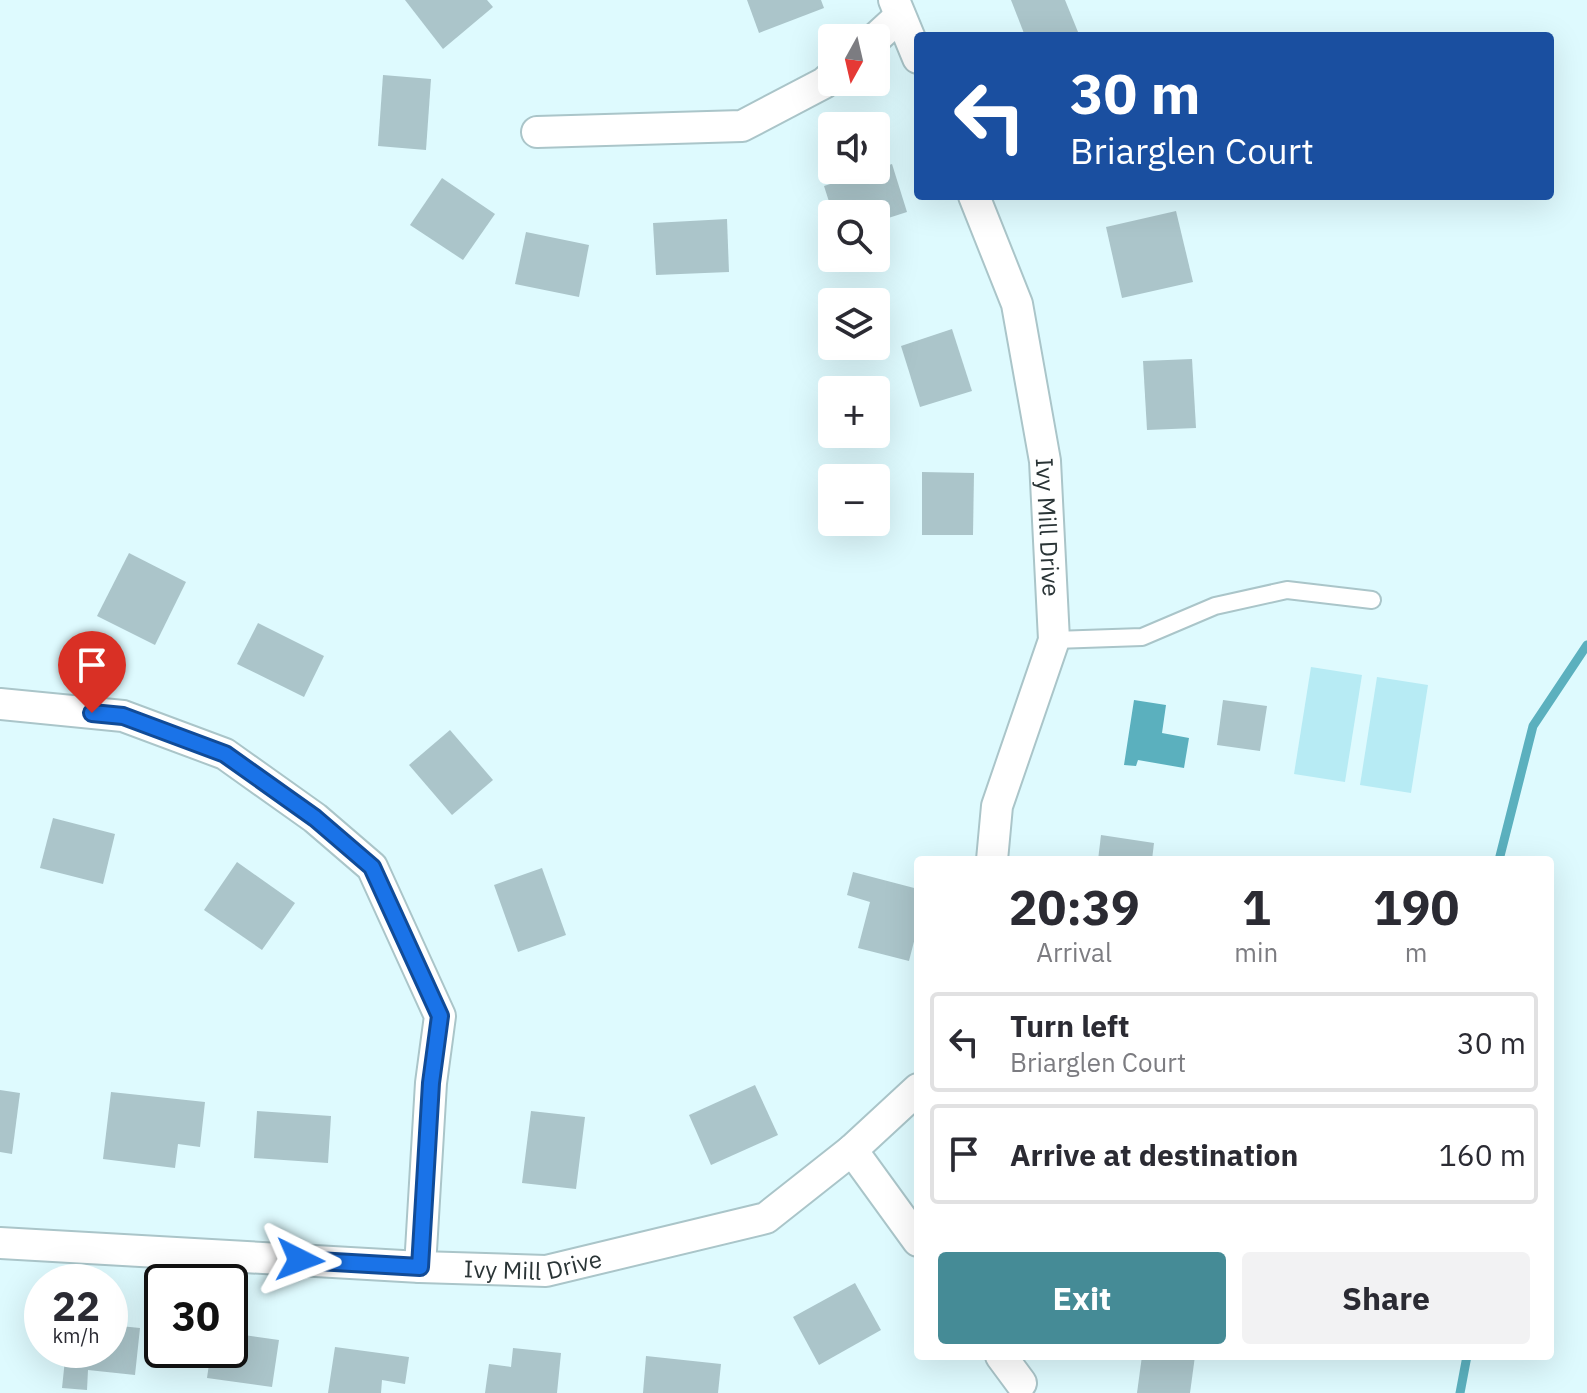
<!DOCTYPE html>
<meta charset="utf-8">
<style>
body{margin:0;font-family:"IBM Plex Sans",sans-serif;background:#f2f2f3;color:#2b2b33;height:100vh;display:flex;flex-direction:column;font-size:30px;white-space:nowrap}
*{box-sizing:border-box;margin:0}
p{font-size:26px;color:#7c7c81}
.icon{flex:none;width:44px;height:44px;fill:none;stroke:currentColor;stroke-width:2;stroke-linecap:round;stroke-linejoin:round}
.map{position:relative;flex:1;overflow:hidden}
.side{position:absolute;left:914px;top:856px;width:640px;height:504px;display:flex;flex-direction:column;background:#fff;border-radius:8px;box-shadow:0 8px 32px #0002}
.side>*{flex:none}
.banner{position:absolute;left:914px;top:32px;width:640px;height:168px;border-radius:8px;box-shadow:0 8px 32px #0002;background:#1a4fa0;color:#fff;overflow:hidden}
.needle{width:52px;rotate:188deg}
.controls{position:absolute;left:818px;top:24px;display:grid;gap:16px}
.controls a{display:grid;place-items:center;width:72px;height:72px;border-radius:8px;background:#fff;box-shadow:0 8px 32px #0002;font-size:40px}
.speed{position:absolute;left:24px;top:1264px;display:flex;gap:16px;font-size:40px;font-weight:700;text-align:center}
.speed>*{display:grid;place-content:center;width:104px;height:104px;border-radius:50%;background:#fff;box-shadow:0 8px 32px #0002;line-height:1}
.speed small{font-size:20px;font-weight:400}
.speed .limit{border:4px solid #111;border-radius:12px;background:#fff;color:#111}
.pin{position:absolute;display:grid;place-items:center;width:68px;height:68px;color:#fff;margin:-82px -34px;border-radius:50% 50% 50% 0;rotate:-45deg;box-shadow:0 0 8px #0007}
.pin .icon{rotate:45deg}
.me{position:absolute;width:88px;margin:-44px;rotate:93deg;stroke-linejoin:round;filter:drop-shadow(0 0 6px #0008)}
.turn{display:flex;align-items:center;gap:28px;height:168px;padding:0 24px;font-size:36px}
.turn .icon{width:104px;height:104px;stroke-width:2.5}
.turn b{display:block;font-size:56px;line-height:68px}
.eta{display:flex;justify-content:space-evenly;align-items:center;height:136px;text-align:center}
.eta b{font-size:48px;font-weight:700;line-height:56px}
.action{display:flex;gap:16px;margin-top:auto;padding:16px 24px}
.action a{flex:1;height:92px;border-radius:8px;background:#458b96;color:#fff;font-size:32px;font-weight:700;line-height:92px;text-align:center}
.action a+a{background:#f2f2f3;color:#2b2b33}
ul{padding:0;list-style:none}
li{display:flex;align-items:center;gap:24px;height:100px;margin:0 16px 12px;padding:0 8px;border:4px solid #e1e1e2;border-radius:8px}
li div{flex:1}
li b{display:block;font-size:30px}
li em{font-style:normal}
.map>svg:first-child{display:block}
.green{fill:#b7ebf4}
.water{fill:#5bb0be}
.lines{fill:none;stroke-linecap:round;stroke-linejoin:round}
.stream{stroke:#5bb0be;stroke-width:9}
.building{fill:#abc5ca}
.service-casing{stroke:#aac5c9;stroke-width:20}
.minor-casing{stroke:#aac5c9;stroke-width:34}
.service{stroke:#fff;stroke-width:16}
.minor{stroke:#fff;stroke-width:30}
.route-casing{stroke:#114b97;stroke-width:20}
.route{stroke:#1a73e8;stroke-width:14}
.labels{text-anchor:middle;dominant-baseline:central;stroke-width:8;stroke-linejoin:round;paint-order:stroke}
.street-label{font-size:24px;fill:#2a3436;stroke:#defafe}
</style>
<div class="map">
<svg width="1587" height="1393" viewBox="0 0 1587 1393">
<rect width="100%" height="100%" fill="#defafe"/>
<!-- green -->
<g class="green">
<path d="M 1311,667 L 1362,675 L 1345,782 L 1294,774 Z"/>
<path d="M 1377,677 L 1428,685 L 1411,793 L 1360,785 Z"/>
</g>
<!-- water -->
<path class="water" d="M 1134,700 L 1166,705 L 1162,733 L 1189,738 L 1184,768 L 1138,760 L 1136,766 L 1124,765 Z"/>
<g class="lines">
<!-- stream -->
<g class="stream">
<path d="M 1499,860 L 1533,726 L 1587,645"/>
<path d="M 1460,1393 L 1467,1356"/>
</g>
</g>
<!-- building -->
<g class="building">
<path d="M 405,0 L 487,0 L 493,7 L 443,49 Z"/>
<path d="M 747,0 L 821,0 L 824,8 L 759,33 Z"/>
<path d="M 1011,0 L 1065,0 L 1078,32 L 1068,36 L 1025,36 Z"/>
<path d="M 383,75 L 431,79 L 426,150 L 378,146 Z"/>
<path d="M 892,164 L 907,212 L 876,222 L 876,214 L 833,214 L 824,186 Z"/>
<path d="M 442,178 L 495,214 L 463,260 L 410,225 Z"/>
<path d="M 1176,211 L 1193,282 L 1122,298 L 1106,227 Z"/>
<path d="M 727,219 L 729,272 L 656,275 L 653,223 Z"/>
<path d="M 526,232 L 589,245 L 579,297 L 515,284 Z"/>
<path d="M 952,329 L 972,391 L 920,407 L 901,346 Z"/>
<path d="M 1192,359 L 1196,428 L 1147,430 L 1143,361 Z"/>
<path d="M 922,472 L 974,473 L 973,535 L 922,535 Z"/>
<path d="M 129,553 L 186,582 L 155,645 L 97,616 Z"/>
<path d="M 258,623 L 324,656 L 304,697 L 237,664 Z"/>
<path d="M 1223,700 L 1267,706 L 1260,751 L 1217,745 Z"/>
<path d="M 450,730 L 493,780 L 452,815 L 409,765 Z"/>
<path d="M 53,818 L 115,834 L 103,884 L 40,868 Z"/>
<path d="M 1101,835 L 1154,843 L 1152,860 L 1098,860 Z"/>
<path d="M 237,862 L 295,903 L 262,950 L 204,910 Z"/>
<path d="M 542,868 L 566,935 L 518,952 L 494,885 Z"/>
<path d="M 853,872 L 918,889 L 918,926 L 909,961 L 858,948 L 870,902 L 847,895 Z"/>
<path d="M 755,1085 L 778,1135 L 711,1165 L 689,1115 Z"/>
<path d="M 0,1090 L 20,1093 L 12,1154 L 0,1152 Z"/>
<path d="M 111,1092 L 205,1102 L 200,1147 L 178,1144 L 175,1168 L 103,1159 Z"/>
<path d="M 257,1111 L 331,1116 L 328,1163 L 254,1158 Z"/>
<path d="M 531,1111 L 585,1117 L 576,1189 L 522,1183 Z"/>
<path d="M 855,1283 L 881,1330 L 819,1365 L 793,1317 Z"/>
<path d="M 110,1325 L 140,1328 L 135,1375 L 88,1370 L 87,1390 L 62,1388 L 66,1350 L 110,1350 Z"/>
<path d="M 230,1333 L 279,1340 L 272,1387 L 207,1378 L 211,1350 L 230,1350 Z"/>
<path d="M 335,1347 L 409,1357 L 405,1384 L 382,1380 L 381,1393 L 328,1393 Z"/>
<path d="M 513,1348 L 561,1353 L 557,1393 L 485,1393 L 489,1364 L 511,1367 Z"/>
<path d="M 646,1356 L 721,1364 L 718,1393 L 643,1393 Z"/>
<path d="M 1142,1356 L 1195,1356 L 1190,1393 L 1137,1393 Z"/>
</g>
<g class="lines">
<!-- service casing -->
<g class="service-casing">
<path id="service" d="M 1054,640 L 1142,637 L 1215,606 L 1287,590 L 1372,600"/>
</g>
<!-- minor casing -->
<g class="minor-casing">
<g id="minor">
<path d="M 894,0 L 918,58"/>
<path d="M 876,38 L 900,16"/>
<path d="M 537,132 L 742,126 L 824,83 L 832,76"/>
<path id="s1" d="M 974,196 L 1017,304 L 1045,461 L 1054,640 L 997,806 L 992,860"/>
<path d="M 0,704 L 123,716 L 225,754 L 315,818 L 372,867 L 440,1016 L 431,1083 L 420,1267"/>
<path d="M 852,1150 L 918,1241"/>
<path id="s2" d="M 0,1243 L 420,1267 L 546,1271 L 766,1218 L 852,1150 L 918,1089"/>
<path d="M 1001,1356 L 1021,1383"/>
</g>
</g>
<!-- service -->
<use href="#service" class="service"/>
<!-- minor -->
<use href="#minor" class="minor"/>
</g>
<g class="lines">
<!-- route casing -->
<g class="route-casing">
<path id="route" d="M 92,713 L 123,716 L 225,754 L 315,818 L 372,867 L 440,1016 L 431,1083 L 420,1267 L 300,1260"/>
</g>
<!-- route -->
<use href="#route" class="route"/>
</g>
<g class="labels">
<!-- street labels -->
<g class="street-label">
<text stroke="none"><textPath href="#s1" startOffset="342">Ivy Mill Drive</textPath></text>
<text stroke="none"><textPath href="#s2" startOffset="534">Ivy Mill Drive</textPath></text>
</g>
</g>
</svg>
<div class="controls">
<a><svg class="needle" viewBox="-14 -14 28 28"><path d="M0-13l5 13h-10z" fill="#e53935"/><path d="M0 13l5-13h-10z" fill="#7c7c81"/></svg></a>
<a><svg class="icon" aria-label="sound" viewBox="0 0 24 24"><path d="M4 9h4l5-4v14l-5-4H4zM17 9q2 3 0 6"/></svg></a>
<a><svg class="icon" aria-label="search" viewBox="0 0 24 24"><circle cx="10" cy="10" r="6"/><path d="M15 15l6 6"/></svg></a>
<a><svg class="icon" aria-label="layers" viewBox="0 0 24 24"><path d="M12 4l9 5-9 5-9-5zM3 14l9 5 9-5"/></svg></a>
<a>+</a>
<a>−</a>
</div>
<div class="speed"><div>22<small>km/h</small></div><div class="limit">30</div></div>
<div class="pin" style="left:92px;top:713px;background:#d93025"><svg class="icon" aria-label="arrive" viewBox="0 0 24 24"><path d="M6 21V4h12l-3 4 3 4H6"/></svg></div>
<svg class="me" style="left:300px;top:1260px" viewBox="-20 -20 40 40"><path d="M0-17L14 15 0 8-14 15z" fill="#1a73e8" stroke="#fff" stroke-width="4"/></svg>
<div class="banner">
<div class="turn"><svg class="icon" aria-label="left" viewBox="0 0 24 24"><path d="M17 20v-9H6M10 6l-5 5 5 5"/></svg><div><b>30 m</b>Briarglen Court</div></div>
</div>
<section class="side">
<div class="eta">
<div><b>20:39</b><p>Arrival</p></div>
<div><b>1</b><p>min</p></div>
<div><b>190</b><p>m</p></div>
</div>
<ul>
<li><svg class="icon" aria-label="left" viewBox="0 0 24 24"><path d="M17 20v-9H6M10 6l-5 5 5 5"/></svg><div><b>Turn left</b><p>Briarglen Court</p></div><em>30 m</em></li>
<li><svg class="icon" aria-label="arrive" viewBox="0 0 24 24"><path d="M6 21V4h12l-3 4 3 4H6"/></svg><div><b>Arrive at destination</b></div><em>160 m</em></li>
</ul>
<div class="action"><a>Exit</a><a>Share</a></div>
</section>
</div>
